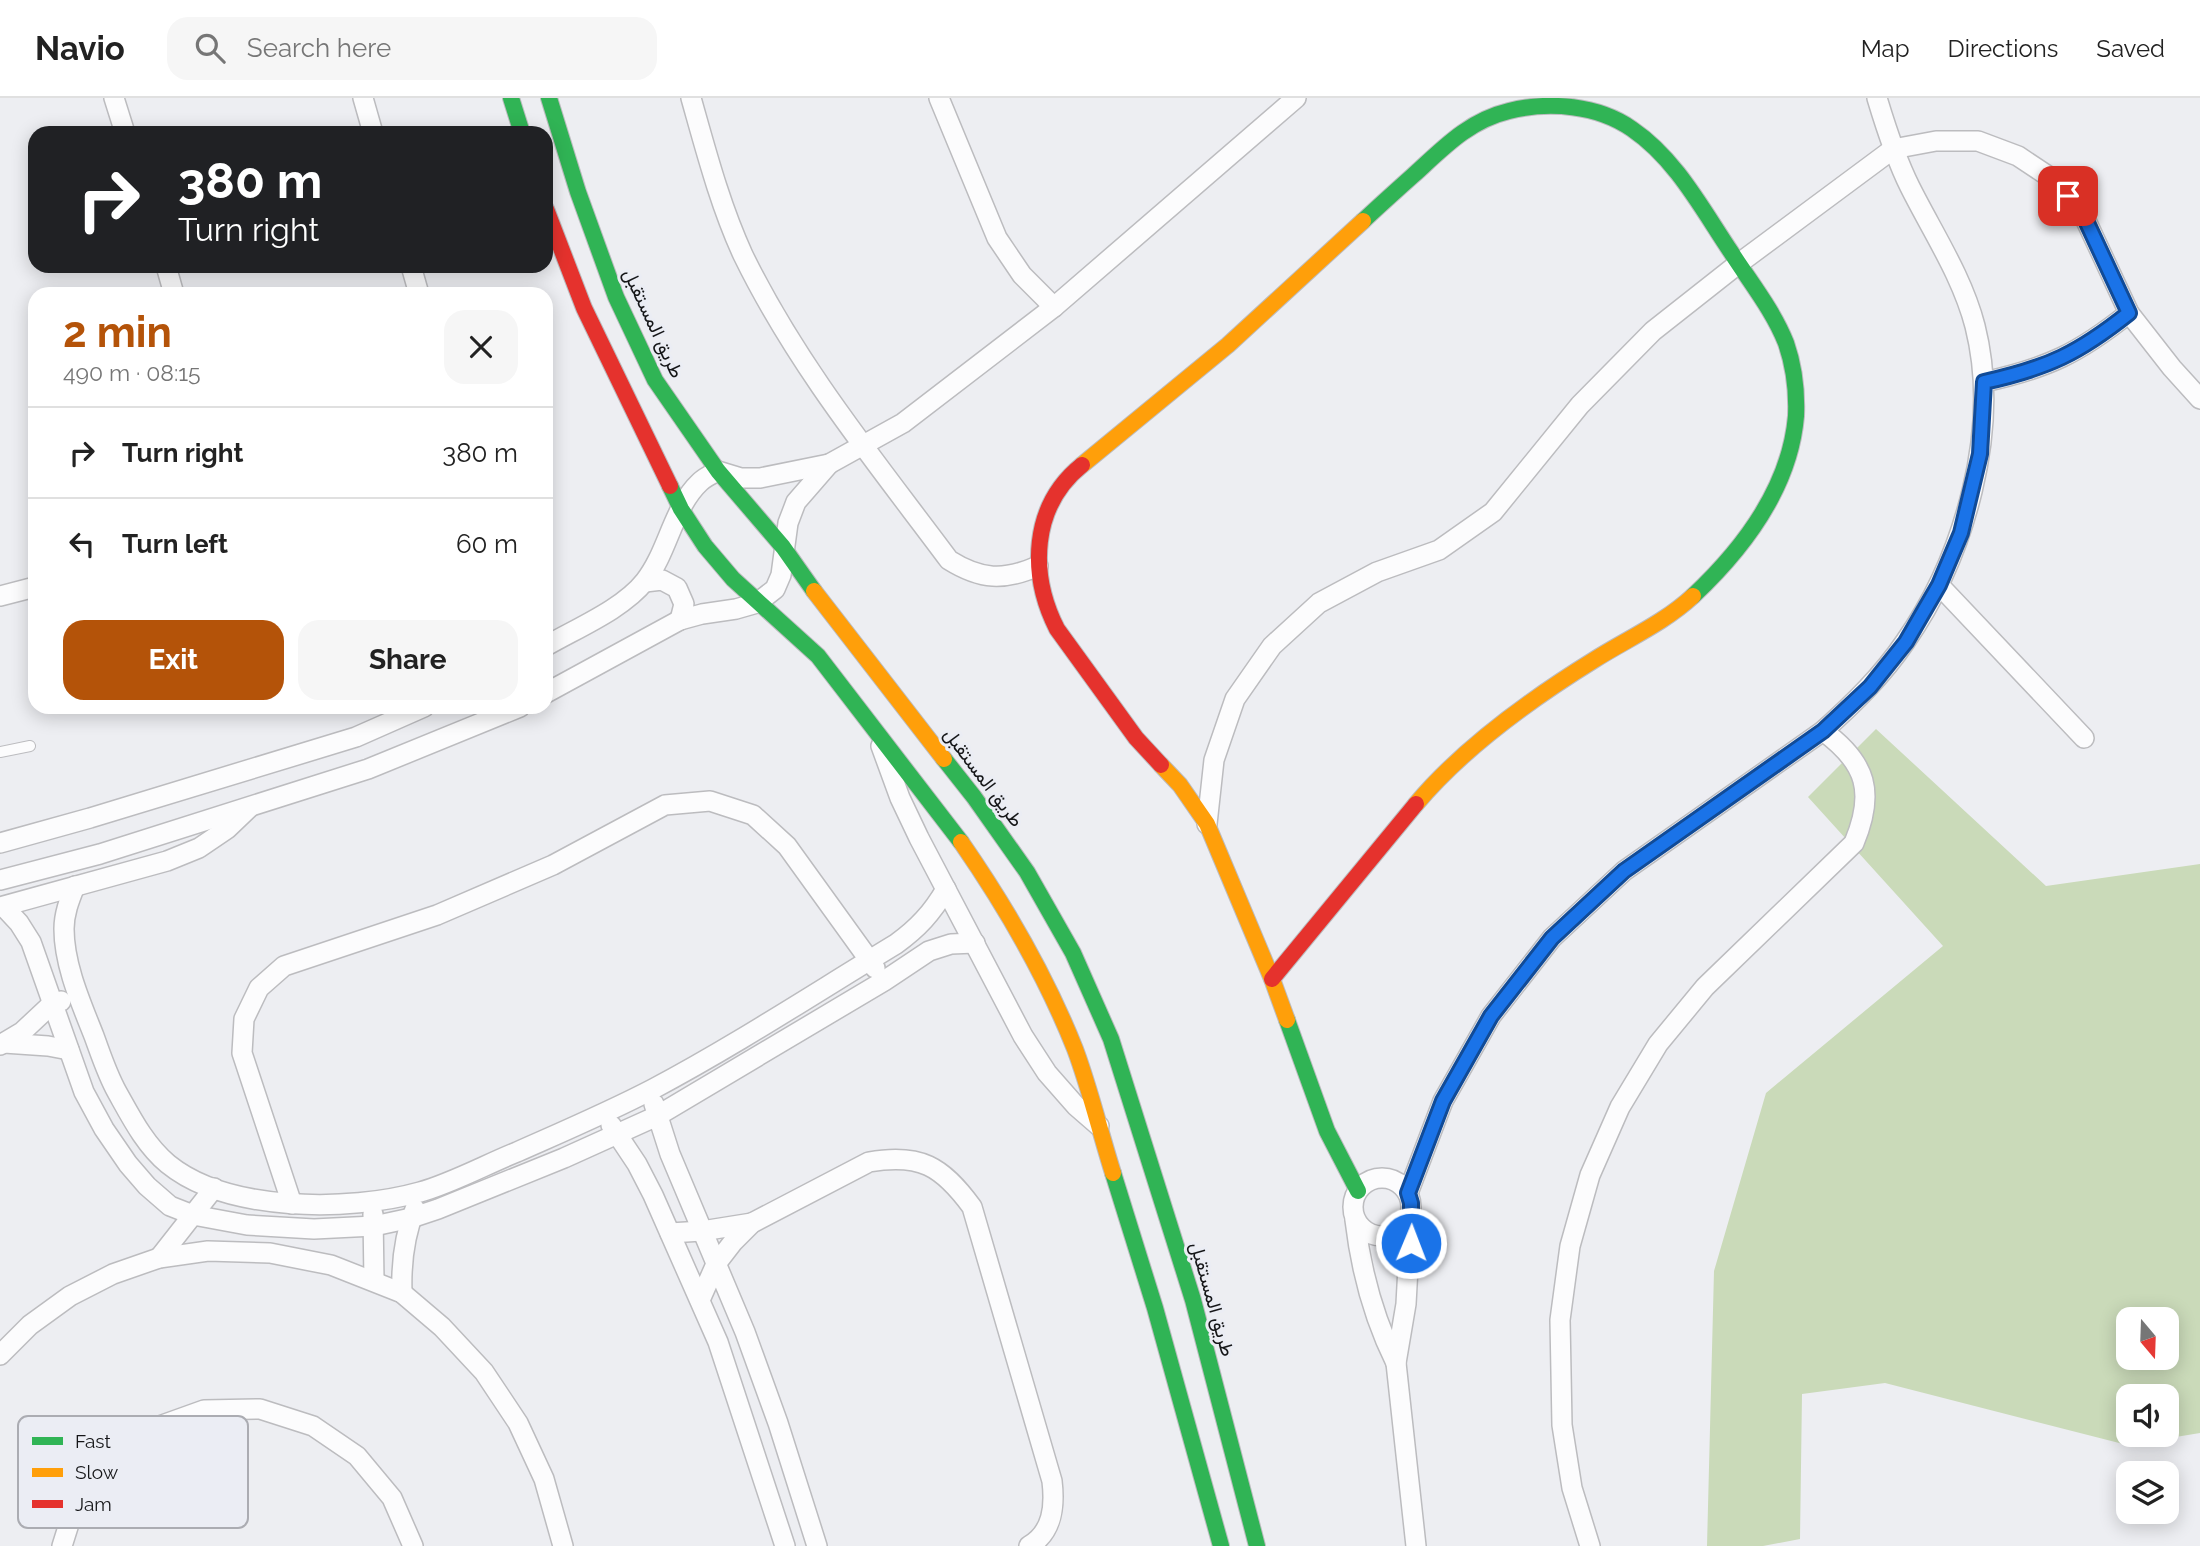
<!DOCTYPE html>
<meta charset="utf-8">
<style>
body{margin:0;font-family:Raleway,Vazirmatn,sans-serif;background:#f6f6f6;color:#222;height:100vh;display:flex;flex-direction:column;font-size:26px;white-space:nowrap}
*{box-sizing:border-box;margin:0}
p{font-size:23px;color:#767676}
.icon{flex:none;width:38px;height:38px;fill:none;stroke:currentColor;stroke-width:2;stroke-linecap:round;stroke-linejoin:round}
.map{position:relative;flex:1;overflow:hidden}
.side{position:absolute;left:28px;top:189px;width:525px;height:427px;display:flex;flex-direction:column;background:#fff;border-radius:21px;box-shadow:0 4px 18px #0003}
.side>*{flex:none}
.banner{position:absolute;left:28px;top:28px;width:525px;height:147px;border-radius:21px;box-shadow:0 4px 18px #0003;background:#202124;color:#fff;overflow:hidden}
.needle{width:46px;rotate:161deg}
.controls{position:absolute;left:2116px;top:1209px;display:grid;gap:14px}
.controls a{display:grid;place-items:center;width:63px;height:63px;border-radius:14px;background:#fff;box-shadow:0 4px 18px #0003;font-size:35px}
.pin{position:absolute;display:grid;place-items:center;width:60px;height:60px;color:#fff;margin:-30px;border-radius:14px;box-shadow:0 4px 10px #0006}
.me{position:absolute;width:77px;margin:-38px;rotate:1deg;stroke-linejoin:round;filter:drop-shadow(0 0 5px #0008)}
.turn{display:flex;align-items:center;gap:24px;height:147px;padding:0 35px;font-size:32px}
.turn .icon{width:91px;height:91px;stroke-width:2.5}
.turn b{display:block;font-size:49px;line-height:60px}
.round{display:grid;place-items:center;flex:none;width:74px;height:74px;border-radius:21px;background:#f6f6f6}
.head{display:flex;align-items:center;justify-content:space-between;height:119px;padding:0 35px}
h1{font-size:42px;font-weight:700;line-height:52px;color:#b45309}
.action{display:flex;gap:14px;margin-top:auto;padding:14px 35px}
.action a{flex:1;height:80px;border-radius:21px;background:#b45309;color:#fff;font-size:28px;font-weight:700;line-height:80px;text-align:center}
.action a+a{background:#f6f6f6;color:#222}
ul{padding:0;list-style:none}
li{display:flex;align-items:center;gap:21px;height:91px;padding:0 35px;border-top:2px solid #e0e0e0}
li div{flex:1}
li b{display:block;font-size:26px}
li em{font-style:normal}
header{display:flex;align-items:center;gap:42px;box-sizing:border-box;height:98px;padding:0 35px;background:#fff;border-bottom:2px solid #e0e0e0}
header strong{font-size:33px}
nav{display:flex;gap:38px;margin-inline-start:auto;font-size:24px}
.search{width:490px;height:63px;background:#f6f6f6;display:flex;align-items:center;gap:18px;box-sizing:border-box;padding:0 24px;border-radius:21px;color:#767676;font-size:26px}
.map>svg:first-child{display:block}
.green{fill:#cadab9;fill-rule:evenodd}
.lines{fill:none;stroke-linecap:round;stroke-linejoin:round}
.lane-casing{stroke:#bcbcbf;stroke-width:12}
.street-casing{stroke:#bcbcbf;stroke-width:22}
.fast-casing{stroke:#bcbcbf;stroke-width:18}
.slow-casing{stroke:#bcbcbf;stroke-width:18}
.jam-casing{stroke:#bcbcbf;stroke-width:18}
.lane{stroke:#fcfcfd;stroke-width:10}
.street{stroke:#fcfcfd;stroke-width:19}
.fast{stroke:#30b455;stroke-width:16}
.slow{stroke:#ff9f0a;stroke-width:16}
.jam{stroke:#e5322d;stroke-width:16}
.route-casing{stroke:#114b97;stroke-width:18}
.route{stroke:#1a73e8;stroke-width:12}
.labels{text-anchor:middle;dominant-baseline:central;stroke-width:6;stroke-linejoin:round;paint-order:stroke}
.street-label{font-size:19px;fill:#151618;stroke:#ebedf4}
.key{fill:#ebedf4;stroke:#abacb2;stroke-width:2}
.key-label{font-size:19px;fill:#151618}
</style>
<header>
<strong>Navio</strong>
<div class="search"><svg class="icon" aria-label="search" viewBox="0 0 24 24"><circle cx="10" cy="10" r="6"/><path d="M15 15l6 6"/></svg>Search here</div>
<nav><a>Map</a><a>Directions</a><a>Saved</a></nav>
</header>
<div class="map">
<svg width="2200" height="1448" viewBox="0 0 2200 1448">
<rect width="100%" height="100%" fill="#edeef2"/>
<!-- green -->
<path class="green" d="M 1876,631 L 2046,788 L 2200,766 L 2200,1335 L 2127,1347 L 1885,1285 L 1802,1296 L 1800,1441 L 1763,1448 L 1707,1448 L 1714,1173 L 1766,995 L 1943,848 L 1808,699 ZM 2128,1222 L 2166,1222 L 2166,1260 L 2128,1260 ZM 2128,1298 L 2166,1298 L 2166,1337 L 2128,1337 Z"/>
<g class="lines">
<!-- lane casing -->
<g class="lane-casing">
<path id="lane" d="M 0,654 L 30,648"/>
</g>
<!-- street casing -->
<g class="street-casing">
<g id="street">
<path d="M 114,0 L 125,35"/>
<path d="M 363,0 L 373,35"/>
<path d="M 691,0 C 706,53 720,107 743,157 C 797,268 876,364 949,462 C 981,482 1004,483 1038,468"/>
<path d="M 939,0 L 997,140 L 1022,177 L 1054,209"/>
<path d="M 166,168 L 174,196"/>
<path d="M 411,168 L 419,196"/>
<path d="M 1984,284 C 2048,270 2079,255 2129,215"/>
<path d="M 645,484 L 662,482 L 677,490 L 684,506 L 680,522"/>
<path d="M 1939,487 L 2084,640"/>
<path d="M 0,498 L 35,489"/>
<path d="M 546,548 C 577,530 623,511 645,483 C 668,454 673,409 700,384 C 705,379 712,376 718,373 L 741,380 L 760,380 L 829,366 L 903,325 L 1054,209 L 1296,0"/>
<path d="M 546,595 L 680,522 L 702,516 L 736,511 L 757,505 L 775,491 L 781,477 L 788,425 L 796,404 L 829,366"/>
<path d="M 881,648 L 900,700 L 919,740 L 1023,938 L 1047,975 L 1076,1008 L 1099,1028"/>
<path d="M 1207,726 L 1214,662 L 1235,601 L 1272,548 L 1319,505 L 1377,474 L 1439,452 L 1493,414 L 1580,307 L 1653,233 L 1738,166 L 1893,51 L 1936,43 L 1978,43 L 2018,58 L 2054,82 L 2082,114 L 2129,215 L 2172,270 L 2200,301"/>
<path d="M 0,745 L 90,720 L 356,639 L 424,609"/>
<path d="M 0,782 L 100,756 L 368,671 L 520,609"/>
<path d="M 75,788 C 69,803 64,816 64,831 C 64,867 81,905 94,938 C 101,957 107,976 117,994 C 131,1019 145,1047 168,1066 C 227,1114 349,1114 420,1094 C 450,1086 487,1066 517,1054 C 562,1034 609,1014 653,991 C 736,947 815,895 896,846 C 918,830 932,815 946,791"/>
<path d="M 0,809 L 167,763 L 199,750 L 227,731 L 249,710"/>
<path d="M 4,809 L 19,825 L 31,844 L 84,994 L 104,1031 L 128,1066 L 147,1088 L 170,1108 L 193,1117 L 247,1127 L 314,1131 L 374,1128 L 411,1120 L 438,1111 L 564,1060 L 657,1018 L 884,883 L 929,853 L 951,846 L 975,845"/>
<path d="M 4,945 L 48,948 L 69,952"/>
<path d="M 0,947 L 22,934 L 53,905 L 61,903"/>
<path d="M 654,1006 L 670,1056 L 745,1234 L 778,1325 L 817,1448"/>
<path d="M 611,1027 L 637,1066 L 653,1097 L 718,1244 L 785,1448"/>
<circle cx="1382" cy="1109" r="29"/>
<path d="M 1408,1095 L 1443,1003 L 1491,918 L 1552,840 L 1624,773 L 1823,633 C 1853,606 1882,578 1905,544 C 1965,458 2001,331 1975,228 C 1962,178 1933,135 1910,89 C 1896,61 1886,30 1877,0"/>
<path d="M 292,1106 L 242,955 L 244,921 L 259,890 L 284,868 L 437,817 L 553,767 L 665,707 L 710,703 L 753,717 L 787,748 L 875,870"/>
<path d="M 1411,1114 L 1406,1206 L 1396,1265 L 1416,1448"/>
<path d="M 373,1116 L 374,1183"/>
<path d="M 1355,1122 C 1361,1173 1373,1219 1396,1265"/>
<path d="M 670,1135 L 702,1133 L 752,1125"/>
<path d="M 159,1160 L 214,1090"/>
<path d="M 402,1195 C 401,1166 404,1138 415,1111"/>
<path d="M 700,1202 L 716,1166 L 733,1144 L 752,1125 L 869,1064 C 920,1055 942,1068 972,1109 L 1052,1383 C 1055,1408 1053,1434 1029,1448"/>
<path d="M 0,1257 L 30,1227 L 70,1198 L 113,1176 L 159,1160 L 208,1153 L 270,1155 L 331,1167 L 402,1195 L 442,1229 L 484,1274 L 518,1325 L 544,1381 L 563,1448"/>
<path d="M 62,1448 L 74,1410 L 106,1365 L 151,1331 L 204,1312 L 260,1311 L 313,1328 L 357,1358 L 392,1400 L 413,1448"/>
<path d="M 1590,1448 L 1572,1390 L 1562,1327 L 1560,1222 L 1570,1148 L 1590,1077 L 1620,1009 L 1658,946 L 1705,889 L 1854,745 C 1875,695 1867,665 1823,633"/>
</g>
</g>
<!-- fast casing -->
<g class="fast-casing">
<g id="fast">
<path d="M 511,0 L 522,35"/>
<path d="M 549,0 L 578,94 L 616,199 L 655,282 L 718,373 L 783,449 L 814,493"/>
<path d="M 1363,123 C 1381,106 1399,90 1418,73 C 1446,47 1471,22 1509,13 C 1549,3 1598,7 1632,31 C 1676,61 1702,111 1731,154 C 1750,184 1773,212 1786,245 C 1794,268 1797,294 1796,318 C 1790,389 1743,451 1693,498"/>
<path d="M 670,388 L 681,411 L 705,448 L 733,481 L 818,558 L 961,744"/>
<path d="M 944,661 L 974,699 L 1027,774 L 1073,855 L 1111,941 L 1193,1202 L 1257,1448"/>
<path d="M 1287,922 L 1327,1033 L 1358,1093"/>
<path d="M 1113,1075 L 1155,1210 L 1221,1448"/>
</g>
</g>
<!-- slow casing -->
<g class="slow-casing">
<g id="slow">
<path d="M 1082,367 L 1228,247 L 1363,123"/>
<path d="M 814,493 L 944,661"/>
<path d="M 1161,667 L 1180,687 L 1207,726 L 1272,881 L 1287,922"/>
<path d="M 1416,706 C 1463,650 1531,601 1594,562 C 1627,541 1664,525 1693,498"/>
<path d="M 961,744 C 1006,809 1046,878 1075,951 C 1090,991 1100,1034 1113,1075"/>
</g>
</g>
<!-- jam casing -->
<g class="jam-casing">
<g id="jam">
<path d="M 546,111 L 584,210 L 670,388"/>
<path d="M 1082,367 C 1031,408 1029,476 1057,531 L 1136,640 L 1161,667"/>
<path d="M 1272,881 L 1416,706"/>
</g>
</g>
<!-- lane -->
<use href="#lane" class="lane"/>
<!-- street -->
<use href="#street" class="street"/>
<!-- fast -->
<use href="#fast" class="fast"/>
<!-- slow -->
<use href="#slow" class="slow"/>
<!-- jam -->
<use href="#jam" class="jam"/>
</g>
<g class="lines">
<!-- route casing -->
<g class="route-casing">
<path id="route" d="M 1411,1145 L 1411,1105 L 1408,1095 L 1443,1003 L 1491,918 L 1552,840 L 1624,773 L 1823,633 L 1870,589 L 1906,544 L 1939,487 L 1961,435 L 1980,356 L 1984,284 C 2048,270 2079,255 2129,215 L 2082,114 L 2068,98"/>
</g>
<!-- route -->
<use href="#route" class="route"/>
</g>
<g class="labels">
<!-- street labels -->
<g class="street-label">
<text transform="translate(654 225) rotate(65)">طريق المستقبل</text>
<text transform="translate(984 679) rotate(53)">طريق المستقبل</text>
<text transform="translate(1213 1201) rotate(74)">طريق المستقبل</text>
</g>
</g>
<!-- legend -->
<rect x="18" y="1318" width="230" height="112" rx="10" class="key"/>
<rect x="32" y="1339" width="31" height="8" fill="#30b455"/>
<rect x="32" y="1370" width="31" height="9" fill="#ff9f0a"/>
<rect x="32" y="1402" width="31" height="8" fill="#e5322d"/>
<g class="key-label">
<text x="75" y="1350">Fast</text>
<text x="75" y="1381">Slow</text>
<text x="75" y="1413">Jam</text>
</g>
</svg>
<div class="controls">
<a><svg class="needle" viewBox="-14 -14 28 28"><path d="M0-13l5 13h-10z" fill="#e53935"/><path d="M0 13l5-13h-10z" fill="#767676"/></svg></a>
<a><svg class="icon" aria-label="sound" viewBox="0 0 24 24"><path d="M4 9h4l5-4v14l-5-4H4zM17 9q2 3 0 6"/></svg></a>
<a><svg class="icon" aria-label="layers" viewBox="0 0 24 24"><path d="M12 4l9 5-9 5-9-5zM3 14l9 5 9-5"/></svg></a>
</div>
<div class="pin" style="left:2068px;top:98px;background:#d93025"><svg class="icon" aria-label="arrive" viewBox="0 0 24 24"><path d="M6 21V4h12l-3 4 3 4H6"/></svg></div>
<svg class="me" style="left:1411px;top:1145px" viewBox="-20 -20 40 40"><circle r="17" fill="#1a73e8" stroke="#fff" stroke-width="3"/><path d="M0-11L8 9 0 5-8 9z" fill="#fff"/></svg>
<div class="banner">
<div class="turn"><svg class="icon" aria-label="right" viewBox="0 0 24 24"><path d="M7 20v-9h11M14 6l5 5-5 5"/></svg><div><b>380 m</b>Turn right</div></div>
</div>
<section class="side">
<div class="head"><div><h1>2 min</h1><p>490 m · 08:15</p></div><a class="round"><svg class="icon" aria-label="close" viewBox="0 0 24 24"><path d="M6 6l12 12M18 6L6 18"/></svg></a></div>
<ul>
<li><svg class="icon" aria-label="right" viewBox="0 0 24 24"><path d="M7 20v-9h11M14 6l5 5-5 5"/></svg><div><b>Turn right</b></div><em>380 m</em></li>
<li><svg class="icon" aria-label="left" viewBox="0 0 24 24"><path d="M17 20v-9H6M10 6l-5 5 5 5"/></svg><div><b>Turn left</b></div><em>60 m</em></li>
</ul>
<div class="action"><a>Exit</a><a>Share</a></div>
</section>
</div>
